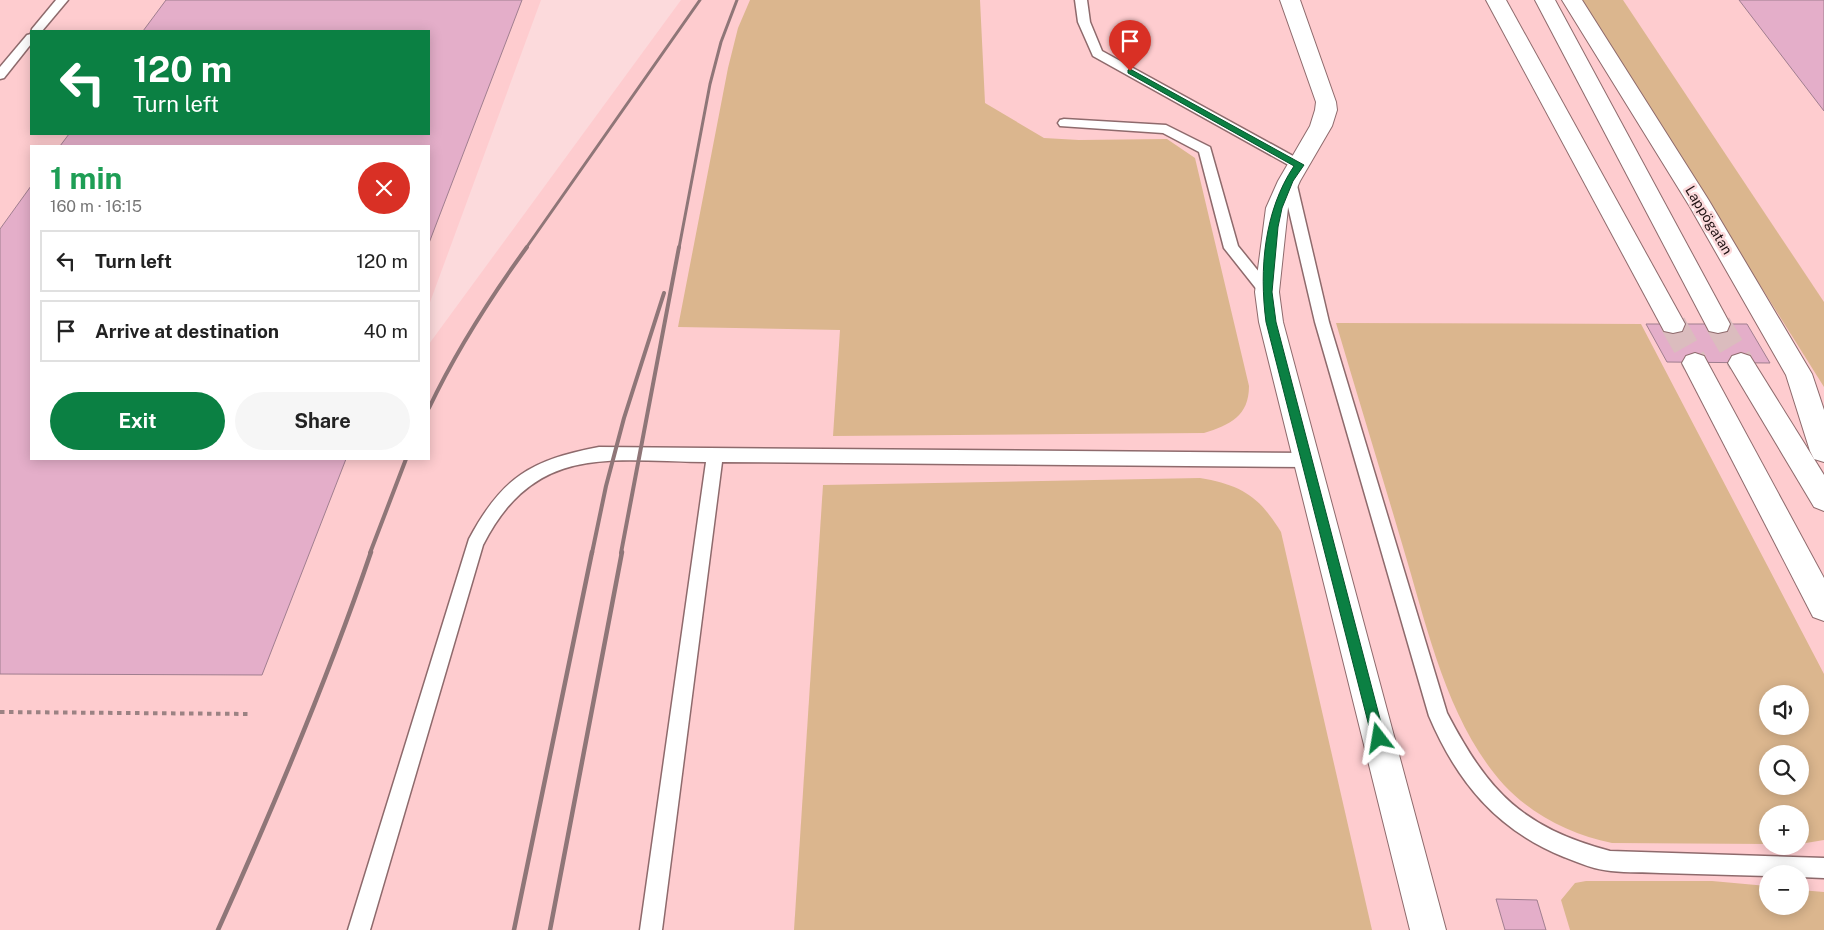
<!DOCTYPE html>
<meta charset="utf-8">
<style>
body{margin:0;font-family:"Public Sans",sans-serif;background:#f6f6f6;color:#222;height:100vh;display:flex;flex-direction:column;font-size:19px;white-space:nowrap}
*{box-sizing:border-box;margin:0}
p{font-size:16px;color:#767676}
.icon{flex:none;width:28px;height:28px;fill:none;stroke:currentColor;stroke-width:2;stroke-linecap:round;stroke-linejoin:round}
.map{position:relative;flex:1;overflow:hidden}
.details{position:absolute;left:30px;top:145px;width:400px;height:315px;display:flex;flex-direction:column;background:#fff;border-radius:0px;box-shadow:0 2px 12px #0003}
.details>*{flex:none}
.top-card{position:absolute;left:30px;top:30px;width:400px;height:105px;border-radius:0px;box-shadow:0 2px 12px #0003;background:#0b8043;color:#fff;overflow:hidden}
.buttons{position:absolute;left:1759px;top:685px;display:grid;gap:10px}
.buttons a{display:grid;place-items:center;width:50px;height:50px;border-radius:50%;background:#fff;box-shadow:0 2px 12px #0003;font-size:25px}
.pin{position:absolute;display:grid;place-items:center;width:42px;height:42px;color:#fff;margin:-51px -21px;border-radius:50% 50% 50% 0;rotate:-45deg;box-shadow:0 0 5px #0007}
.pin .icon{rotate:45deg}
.me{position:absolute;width:55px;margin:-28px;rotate:346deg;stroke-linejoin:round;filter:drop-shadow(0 0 4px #0008)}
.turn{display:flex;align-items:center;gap:18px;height:105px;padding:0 20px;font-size:22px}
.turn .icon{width:65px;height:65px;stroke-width:2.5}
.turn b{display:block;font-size:35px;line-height:42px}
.round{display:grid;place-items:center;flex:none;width:52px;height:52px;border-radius:26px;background:#f6f6f6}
.overview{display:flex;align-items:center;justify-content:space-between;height:85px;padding:0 20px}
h1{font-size:30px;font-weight:700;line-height:38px;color:#1e9e55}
.button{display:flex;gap:10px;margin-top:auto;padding:10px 20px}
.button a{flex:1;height:58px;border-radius:30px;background:#0b8043;color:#fff;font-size:20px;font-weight:700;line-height:58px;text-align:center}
.button a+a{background:#f6f6f6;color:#222}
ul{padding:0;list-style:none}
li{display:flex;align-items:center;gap:15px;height:62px;margin:0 10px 8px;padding:0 10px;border:2px solid #e0e0e0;border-radius:0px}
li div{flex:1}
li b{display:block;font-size:19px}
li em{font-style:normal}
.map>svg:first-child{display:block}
.built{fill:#fecccf;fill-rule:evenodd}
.green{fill:#dbb68e;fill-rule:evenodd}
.building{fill:#e4aec9;stroke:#a07e8f}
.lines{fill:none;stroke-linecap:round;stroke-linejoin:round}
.minor-tunnel{stroke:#dbbcbe;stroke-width:26;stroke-dasharray:26 13;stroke-linecap:butt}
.service-casing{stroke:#8e6a6c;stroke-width:3}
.minor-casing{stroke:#8e6a6c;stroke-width:2}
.path{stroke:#9b8283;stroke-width:4;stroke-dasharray:4.5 4.5;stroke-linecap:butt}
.service{fill:#fff;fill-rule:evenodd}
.minor{fill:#fff;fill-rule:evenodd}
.rail-far2{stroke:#8f7678;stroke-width:3}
.rail-far1{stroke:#8f7678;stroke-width:4}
.rail{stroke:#8f7678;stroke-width:4.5}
.route{fill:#0b8043;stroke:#07532c}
.labels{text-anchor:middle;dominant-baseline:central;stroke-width:5;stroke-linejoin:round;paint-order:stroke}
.street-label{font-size:14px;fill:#201213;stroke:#fcdadc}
</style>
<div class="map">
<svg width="1824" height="930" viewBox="0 0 1824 930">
<rect width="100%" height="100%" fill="#fcdadc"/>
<!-- built -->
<path class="built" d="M 0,0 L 541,0 L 429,305 L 429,146 L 31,146 L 31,459 L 429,459 L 429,344 L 681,0 L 1824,0 L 1824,930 L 0,930 ZM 31,31 L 429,31 L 429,134 L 31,134 ZM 1768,694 L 1800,694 L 1800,726 L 1768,726 ZM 1768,754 L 1800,754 L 1800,786 L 1768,786 ZM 1768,814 L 1800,814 L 1800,846 L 1768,846 ZM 1768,874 L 1800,874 L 1800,906 L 1768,906 Z"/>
<!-- green -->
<g class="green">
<path d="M 750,0 L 980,0 L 985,103 L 1044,138 L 1079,140 L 1167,139 L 1195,158 L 1249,386 C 1249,416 1230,425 1204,433 L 833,436 L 840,330 L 678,327 L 728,68 L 738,28 Z"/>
<path d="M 1581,0 L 1623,0 L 1824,302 L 1824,387 Z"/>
<path d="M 1336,323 L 1641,324 L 1824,674 L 1824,840 L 1800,844 L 1800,814 L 1768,814 L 1767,844 L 1612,843 C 1572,835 1532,815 1504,785 C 1447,722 1427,626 1403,547 C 1381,472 1358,398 1336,323 ZM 1768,694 L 1800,694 L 1800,726 L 1768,726 ZM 1768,754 L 1800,754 L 1800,786 L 1768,786 Z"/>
<path d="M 1200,478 C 1241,485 1259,496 1281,532 L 1372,930 L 794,930 L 823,485 Z"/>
<path d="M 1586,881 L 1712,881 L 1767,886 L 1768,906 L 1800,906 L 1800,890 L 1824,892 L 1824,930 L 1570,930 L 1561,900 L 1575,883 Z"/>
</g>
<!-- building -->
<g class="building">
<path d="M 166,0 L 522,0 L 429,243 L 429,146 L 60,146 L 69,134 L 429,134 L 429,31 L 143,31 Z"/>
<path d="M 1739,0 L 1824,0 L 1824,111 Z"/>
<path d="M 31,186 L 31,459 L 346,459 L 262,675 L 0,674 L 0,229 Z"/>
<path d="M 1646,324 L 1747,324 L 1770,363 L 1667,362 Z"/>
<path d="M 1496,899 L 1537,900 L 1546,930 L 1505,930 Z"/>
</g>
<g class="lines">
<!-- minor-tunnel -->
<g class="minor-tunnel">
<path d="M 1673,324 L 1695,363"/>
<path d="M 1718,324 L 1741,363"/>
</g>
<!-- service casing -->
<g class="service-casing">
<g id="service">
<path d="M 56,0 L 68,0 L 42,31 L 31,33 L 32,29 Z"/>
<path d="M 1075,0 L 1087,0 L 1090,22 L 1102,51 L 1304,162 L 1306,165 L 1304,168 L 1294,168 L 1093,56 L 1078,22 Z"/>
<path d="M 31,34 L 31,44 L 4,78 L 0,79 L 0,67 L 27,35 Z"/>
<path d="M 1064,119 L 1166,125 L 1210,147 L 1238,246 L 1272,288 L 1274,292 L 1272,296 L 1267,297 L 1262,296 L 1224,248 L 1199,152 L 1163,133 L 1060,126 L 1058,123 L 1060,120 Z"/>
<path d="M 1289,177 L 1294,178 L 1296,181 L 1329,322 L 1447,713 C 1489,793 1522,827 1610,851 L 1824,858 L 1824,878 L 1800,877 L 1800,874 L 1768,874 L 1768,876 C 1732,875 1696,874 1661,873 C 1645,872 1628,873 1611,871 C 1596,870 1579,863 1564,857 C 1497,830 1457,782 1429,716 L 1315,322 L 1282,181 L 1284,178 Z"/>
<path d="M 599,447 L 1308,453 L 1314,455 L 1316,460 L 1314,465 L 1308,467 L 722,462 L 662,930 L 640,930 L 706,462 C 609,461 535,443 483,545 L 370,930 L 348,930 L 469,539 C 502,477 531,460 599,447 Z"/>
</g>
</g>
<!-- minor casing -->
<g class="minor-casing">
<g id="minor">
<path d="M 1280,0 L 1300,0 L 1336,102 L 1337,110 L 1332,126 L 1300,181 L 1288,208 L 1279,292 L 1283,322 L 1446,930 L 1410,930 L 1259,322 L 1255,292 L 1266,208 L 1278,181 L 1310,126 L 1315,110 L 1316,102 Z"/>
<path d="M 1486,0 L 1506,0 L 1685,324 L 1682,331 L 1673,333 L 1664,331 Z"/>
<path d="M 1535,0 L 1555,0 L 1730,324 L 1727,331 L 1718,333 L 1709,331 Z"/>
<path d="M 1562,0 L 1582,0 L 1708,199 L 1812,374 L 1824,410 L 1824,462 L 1814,459 L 1810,451 L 1786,375 L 1690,207 Z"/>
<path d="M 1695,353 L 1704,356 L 1824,578 L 1824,621 L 1813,617 L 1682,363 L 1686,356 Z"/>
<path d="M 1741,353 L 1750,356 L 1824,475 L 1824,511 L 1814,507 L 1728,363 L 1732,356 Z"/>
</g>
</g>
<!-- path -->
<path class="path" d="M 0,712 L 250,714"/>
<!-- service -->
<use href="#service" class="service"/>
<!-- minor -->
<use href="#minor" class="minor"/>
<!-- rail-far2 -->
<g class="rail-far2">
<path d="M 526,248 L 700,0"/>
<path d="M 679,248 L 710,84 L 721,42 L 737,0"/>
</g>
<!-- rail-far1 -->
<g class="rail-far1">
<path d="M 429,408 C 456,351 490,298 527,247"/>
<path d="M 370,553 L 406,459"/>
<path d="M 592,553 L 606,486 L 624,418 L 664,293"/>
<path d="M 621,553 L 679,247"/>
</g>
<!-- rail -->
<g class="rail">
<path d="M 218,930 C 274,806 327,681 371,552"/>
<path d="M 514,930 L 592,552"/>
<path d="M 550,930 L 622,552"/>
</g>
</g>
<!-- route -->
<path class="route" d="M 1130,69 L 1304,165 L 1293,181 L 1282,208 L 1278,227 L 1272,292 L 1276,322 L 1385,738 L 1383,743 L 1379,745 L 1374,743 L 1372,738 L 1266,322 C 1259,269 1264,211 1294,166 L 1128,73 L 1128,70 Z"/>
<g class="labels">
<!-- street labels -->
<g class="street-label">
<text transform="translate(1709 220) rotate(59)">Lappögatan</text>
</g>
</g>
</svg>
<div class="buttons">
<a><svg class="icon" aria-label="sound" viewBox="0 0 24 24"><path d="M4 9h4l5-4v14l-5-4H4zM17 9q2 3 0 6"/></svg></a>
<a><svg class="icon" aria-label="search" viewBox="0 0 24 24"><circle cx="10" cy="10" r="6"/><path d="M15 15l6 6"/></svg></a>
<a>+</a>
<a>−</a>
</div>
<div class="pin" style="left:1130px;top:71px;background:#d93025"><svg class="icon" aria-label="arrive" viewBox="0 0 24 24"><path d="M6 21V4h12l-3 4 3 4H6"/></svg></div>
<svg class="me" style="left:1379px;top:738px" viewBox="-20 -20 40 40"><path d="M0-17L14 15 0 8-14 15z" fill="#0b8043" stroke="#fff" stroke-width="4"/></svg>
<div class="top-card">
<div class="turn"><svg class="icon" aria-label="left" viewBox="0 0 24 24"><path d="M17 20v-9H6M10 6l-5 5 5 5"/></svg><div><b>120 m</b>Turn left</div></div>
</div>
<section class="details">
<div class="overview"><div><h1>1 min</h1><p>160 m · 16:15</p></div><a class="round" style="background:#d93025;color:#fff"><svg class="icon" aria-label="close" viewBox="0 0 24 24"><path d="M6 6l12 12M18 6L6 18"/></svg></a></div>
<ul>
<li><svg class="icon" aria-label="left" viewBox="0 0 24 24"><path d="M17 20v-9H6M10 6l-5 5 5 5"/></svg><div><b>Turn left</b></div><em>120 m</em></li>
<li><svg class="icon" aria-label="arrive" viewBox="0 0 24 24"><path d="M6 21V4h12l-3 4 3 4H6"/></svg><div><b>Arrive at destination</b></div><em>40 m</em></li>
</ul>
<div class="button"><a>Exit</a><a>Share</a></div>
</section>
</div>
